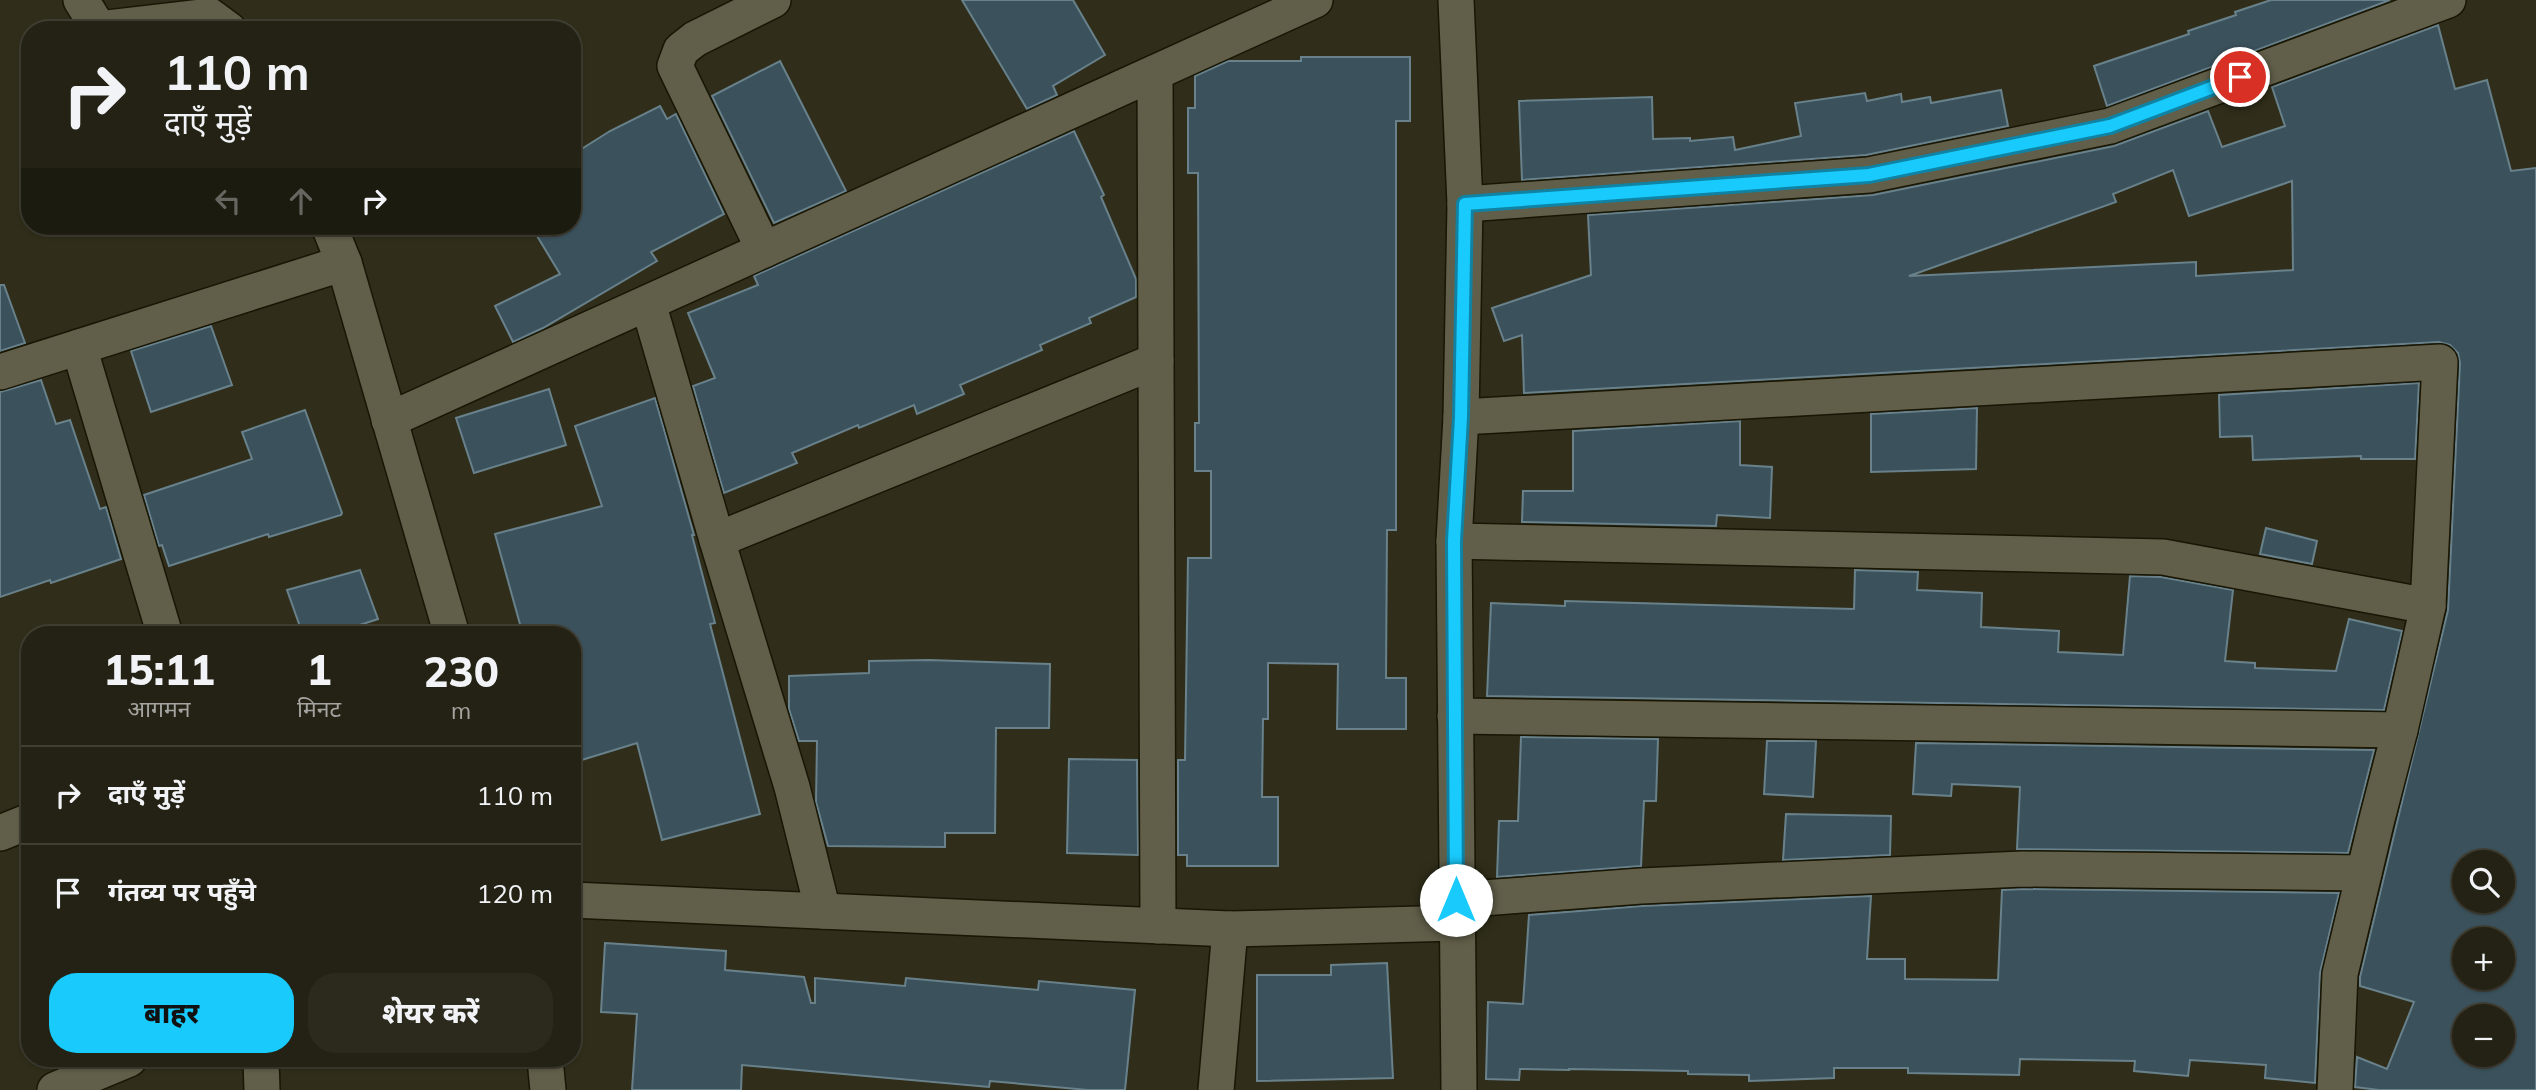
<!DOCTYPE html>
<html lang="hi">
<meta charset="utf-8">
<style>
body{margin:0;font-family:Mulish,"Noto Sans Devanagari",sans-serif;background:#2c2a1d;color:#f1f3f6;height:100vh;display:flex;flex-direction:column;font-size:26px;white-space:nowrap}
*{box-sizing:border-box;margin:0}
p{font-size:23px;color:#a3a4a0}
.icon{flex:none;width:38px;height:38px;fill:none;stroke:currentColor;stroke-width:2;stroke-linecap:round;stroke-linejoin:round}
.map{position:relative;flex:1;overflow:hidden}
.sheet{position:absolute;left:21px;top:626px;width:560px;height:441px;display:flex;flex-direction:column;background:#242214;border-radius:28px;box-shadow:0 2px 5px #0004,0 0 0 2px #413f34}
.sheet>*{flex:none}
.top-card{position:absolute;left:21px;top:21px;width:560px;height:214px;border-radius:28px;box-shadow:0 2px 5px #0004,0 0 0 2px #413f34;background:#242214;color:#f1f3f6;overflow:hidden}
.controls{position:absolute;left:2452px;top:850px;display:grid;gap:14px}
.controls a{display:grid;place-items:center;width:63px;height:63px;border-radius:50%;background:#242214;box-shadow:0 2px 5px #0004,0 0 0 2px #413f34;font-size:35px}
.pin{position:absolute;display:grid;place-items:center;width:60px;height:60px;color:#fff;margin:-30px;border:4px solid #fff;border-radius:50%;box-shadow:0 2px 7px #0007}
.me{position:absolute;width:77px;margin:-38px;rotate:0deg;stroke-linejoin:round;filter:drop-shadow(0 0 5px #0008)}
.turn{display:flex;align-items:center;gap:24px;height:147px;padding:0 28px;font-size:32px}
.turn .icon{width:91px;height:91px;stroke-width:2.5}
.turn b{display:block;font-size:49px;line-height:60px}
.lanes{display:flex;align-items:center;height:66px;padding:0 28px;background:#0003;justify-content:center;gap:35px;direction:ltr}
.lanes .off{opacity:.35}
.eta{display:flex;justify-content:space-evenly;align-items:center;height:119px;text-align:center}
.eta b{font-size:42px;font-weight:800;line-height:49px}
.primary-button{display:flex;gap:14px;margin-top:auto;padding:14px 28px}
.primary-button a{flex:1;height:80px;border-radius:28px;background:#19cafc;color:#111;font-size:28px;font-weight:800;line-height:80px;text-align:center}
.primary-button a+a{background:#2c2a1d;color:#f1f3f6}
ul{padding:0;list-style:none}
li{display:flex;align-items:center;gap:21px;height:98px;padding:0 28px;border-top:2px solid #413f34}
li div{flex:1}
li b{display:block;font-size:26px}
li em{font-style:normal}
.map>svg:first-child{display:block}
.building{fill:#3b525c;stroke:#68818b;stroke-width:2;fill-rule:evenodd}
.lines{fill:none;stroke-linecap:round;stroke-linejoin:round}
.street-casing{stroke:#181604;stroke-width:38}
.street{stroke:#615e49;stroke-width:35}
.route-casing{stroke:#1083a4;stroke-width:18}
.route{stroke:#19cafc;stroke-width:12}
</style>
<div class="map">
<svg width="2536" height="1090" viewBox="0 0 2536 1090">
<rect width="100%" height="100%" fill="#302e1a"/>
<!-- building -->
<g class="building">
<path d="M 962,0 L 1073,0 L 1105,55 L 1053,86 L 1057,95 L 1027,109 Z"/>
<path d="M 2271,0 L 2390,0 L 2107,106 L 2094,66 L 2189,34 L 2188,31 L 2236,15 L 2235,12 Z"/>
<path d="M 2438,25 L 2455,89 L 2487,80 L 2511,171 L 2536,168 L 2536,1090 L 2379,1090 L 2355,1087 L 2357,1057 L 2387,1069 L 2414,1002 L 2360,986 L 2360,977 L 2448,610 L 2460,363 L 2458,353 L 2450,345 L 2439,342 L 1524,393 L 1522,335 L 1504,341 L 1492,308 L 1591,275 L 1588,215 L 1873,195 L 2114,146 L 2208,111 L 2222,147 L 2285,126 L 2272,87 ZM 2173,170 L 2189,216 L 2292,181 L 2293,270 L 2196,276 L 2196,262 L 1909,276 L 2116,202 L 2113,194 ZM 2464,863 L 2502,863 L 2502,901 L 2464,901 ZM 2464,940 L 2502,940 L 2502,978 L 2464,978 ZM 2464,1017 L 2502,1017 L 2502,1055 L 2464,1055 Z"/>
<path d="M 1301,57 L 1410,57 L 1410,121 L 1396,121 L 1396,530 L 1387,530 L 1386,678 L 1406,678 L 1406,729 L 1337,729 L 1338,664 L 1268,663 L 1268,719 L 1263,719 L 1262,797 L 1278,797 L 1278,866 L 1187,866 L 1187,855 L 1178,855 L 1178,760 L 1185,760 L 1188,558 L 1211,558 L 1211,471 L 1195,471 L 1195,423 L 1199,423 L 1198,173 L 1188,173 L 1188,108 L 1195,108 L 1195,76 L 1228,61 L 1301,61 Z"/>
<path d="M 780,61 L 846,191 L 774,223 L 712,96 Z"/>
<path d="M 2001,90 L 2008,126 L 1866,155 L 1522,180 L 1519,101 L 1652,97 L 1653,139 L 1690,138 L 1690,141 L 1733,137 L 1735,150 L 1801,136 L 1795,103 L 1865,93 L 1867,101 L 1901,94 L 1902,102 L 1930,97 L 1931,103 Z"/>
<path d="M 660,106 L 667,119 L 676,114 L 724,214 L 651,252 L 657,261 L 543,328 L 513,342 L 495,306 L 560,274 L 531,226 L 572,226 L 572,155 L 610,131 Z"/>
<path d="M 1074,131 L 1104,195 L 1101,197 L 1136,279 L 1136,297 L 1089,318 L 1091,323 L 1040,345 L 1042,350 L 960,385 L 964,394 L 917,414 L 914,405 L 859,428 L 858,425 L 792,453 L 797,463 L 724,493 L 693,386 L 715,378 L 688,313 L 758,285 L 754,276 Z"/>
<path d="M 0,285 L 4,285 L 25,343 L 0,351 Z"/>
<path d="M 211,326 L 232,385 L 151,412 L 131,351 Z"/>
<path d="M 41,380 L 56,424 L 70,420 L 100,509 L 106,507 L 121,559 L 51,583 L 50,580 L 0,597 L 0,392 Z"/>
<path d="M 2419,383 L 2415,459 L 2361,459 L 2361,456 L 2253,460 L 2252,436 L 2220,437 L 2219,395 Z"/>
<path d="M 549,389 L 566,445 L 474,473 L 456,418 Z"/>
<path d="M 655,398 L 694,535 L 692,535 L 715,623 L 710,624 L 760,814 L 662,840 L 637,743 L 572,763 L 572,635 L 523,635 L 495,534 L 602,506 L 575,426 Z"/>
<path d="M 1977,408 L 1976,469 L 1871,472 L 1871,414 Z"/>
<path d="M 305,410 L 342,513 L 341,515 L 269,537 L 268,534 L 169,566 L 162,545 L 159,546 L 144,495 L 252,459 L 242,432 Z"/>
<path d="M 1740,421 L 1740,465 L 1772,467 L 1770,518 L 1717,515 L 1716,526 L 1522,522 L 1523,491 L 1573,491 L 1573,431 Z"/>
<path d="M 2266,528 L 2317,541 L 2312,564 L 2260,554 Z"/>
<path d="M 360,570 L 378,619 L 329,635 L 303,635 L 287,590 Z"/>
<path d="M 1855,570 L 1918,572 L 1917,590 L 1982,593 L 1981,627 L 2059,631 L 2058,652 L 2123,655 L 2130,576 L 2161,577 L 2233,590 L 2225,661 L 2255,663 L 2255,668 L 2336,671 L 2349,619 L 2402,631 L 2384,710 L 1487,696 L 1491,603 L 1565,606 L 1565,601 L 1854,609 Z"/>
<path d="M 929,660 L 1050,664 L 1049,728 L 996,728 L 995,833 L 945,833 L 945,847 L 828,846 L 816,802 L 817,741 L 799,741 L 789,709 L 789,676 L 869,673 L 869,661 Z"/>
<path d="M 1521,737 L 1658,739 L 1656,801 L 1644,801 L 1641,866 L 1497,877 L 1499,821 L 1518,821 Z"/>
<path d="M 1767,741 L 1816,741 L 1813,797 L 1764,794 Z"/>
<path d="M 1916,743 L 2374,750 L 2348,853 L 2017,849 L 2020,787 L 1952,784 L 1951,796 L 1913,794 Z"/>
<path d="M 1069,759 L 1137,760 L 1138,855 L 1067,853 Z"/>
<path d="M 1786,814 L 1891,816 L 1890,855 L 1783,860 Z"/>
<path d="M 2023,889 L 2339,893 L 2320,973 L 2315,1083 L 2265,1078 L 2266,1065 L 2190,1060 L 2188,1076 L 2134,1071 L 2135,1061 L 2020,1059 L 2019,1075 L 1908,1073 L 1908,1068 L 1834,1068 L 1834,1078 L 1749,1081 L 1749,1075 L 1688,1074 L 1688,1071 L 1569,1069 L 1569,1070 L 1520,1069 L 1519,1080 L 1486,1079 L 1488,1002 L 1523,1004 L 1529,915 L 1642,906 L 1871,896 L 1867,959 L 1905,959 L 1905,979 L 1998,980 L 2002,890 Z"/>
<path d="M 605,943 L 726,951 L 725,970 L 804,977 L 811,1003 L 815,1003 L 815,978 L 905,986 L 906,978 L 1038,990 L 1039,981 L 1135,990 L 1125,1090 L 1088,1090 L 990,1081 L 989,1087 L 742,1065 L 741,1090 L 632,1090 L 637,1014 L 601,1012 Z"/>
<path d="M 1387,963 L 1393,1078 L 1257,1081 L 1257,975 L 1331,975 L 1331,965 Z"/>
</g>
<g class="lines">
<!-- street casing -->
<g class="street-casing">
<g id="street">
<path d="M 81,0 L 99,29 L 210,16 L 229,30"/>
<path d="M 1456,0 L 1465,204 L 1461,417 L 1454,541 L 1459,1090"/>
<path d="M 1155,73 L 1158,926"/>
<path d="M 1465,204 L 1869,175 L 2110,126 L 2448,0"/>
<path d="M 329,226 L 344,263 L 452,635"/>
<path d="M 764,250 L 675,66 L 681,50 L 695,39 L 773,0"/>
<path d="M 648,303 L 717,540 L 792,787 L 823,911"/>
<path d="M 79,347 L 165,635"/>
<path d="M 0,372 L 344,263"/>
<path d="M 1461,417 L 2440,362 L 2428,606 L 2400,730 L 2376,823 L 2340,974 L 2335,1090"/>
<path d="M 389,420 L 1315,0"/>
<path d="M 717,540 L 1156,361"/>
<path d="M 1454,541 L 2163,557 L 2428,606"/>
<path d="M 1455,716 L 2400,730"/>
<path d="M 0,833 L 30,821"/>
<path d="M 572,900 L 1230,929 L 1457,923"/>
<path d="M 1456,900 L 1641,886 L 2023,869 L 2364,873"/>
<path d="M 261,1059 L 262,1090"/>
<path d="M 545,1059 L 548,1090"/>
<path d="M 55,1090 L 129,1059"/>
<path d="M 1216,1090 L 1230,929"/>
</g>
</g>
<!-- street -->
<use href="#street" class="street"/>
</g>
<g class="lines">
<!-- route casing -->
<g class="route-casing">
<path id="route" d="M 1456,900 L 1454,541 L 1461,417 L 1465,204 L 1869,175 L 2110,126 L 2240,77"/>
</g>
<!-- route -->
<use href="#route" class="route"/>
</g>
</svg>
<div class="controls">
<a><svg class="icon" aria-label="search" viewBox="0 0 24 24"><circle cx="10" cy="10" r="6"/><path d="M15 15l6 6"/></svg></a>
<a>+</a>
<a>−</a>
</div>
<div class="pin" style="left:2240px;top:77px;background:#d93025"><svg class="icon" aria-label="arrive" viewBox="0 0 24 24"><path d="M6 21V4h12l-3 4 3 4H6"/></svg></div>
<svg class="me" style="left:1456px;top:900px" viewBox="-20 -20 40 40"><circle r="19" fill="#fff"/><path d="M0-13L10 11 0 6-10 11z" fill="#19cafc"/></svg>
<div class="top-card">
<div class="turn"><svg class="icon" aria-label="right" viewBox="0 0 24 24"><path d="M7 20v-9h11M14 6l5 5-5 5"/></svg><div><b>110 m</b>दाएँ मुड़ें</div></div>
<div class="lanes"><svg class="icon off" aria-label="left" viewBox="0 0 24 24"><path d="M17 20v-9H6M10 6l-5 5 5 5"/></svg><svg class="icon off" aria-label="ahead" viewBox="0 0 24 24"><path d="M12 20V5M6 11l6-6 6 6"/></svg><svg class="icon" aria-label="right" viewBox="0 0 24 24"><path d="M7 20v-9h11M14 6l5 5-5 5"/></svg></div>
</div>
<section class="sheet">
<div class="eta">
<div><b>15:11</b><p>आगमन</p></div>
<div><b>1</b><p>मिनट</p></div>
<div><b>230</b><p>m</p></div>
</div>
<ul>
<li><svg class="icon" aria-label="right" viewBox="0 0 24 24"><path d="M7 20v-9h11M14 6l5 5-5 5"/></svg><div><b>दाएँ मुड़ें</b></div><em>110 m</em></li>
<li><svg class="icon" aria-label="arrive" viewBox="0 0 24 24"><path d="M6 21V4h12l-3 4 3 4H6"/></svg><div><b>गंतव्य पर पहुँचे</b></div><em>120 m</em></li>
</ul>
<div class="primary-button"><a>बाहर</a><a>शेयर करें</a></div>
</section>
</div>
